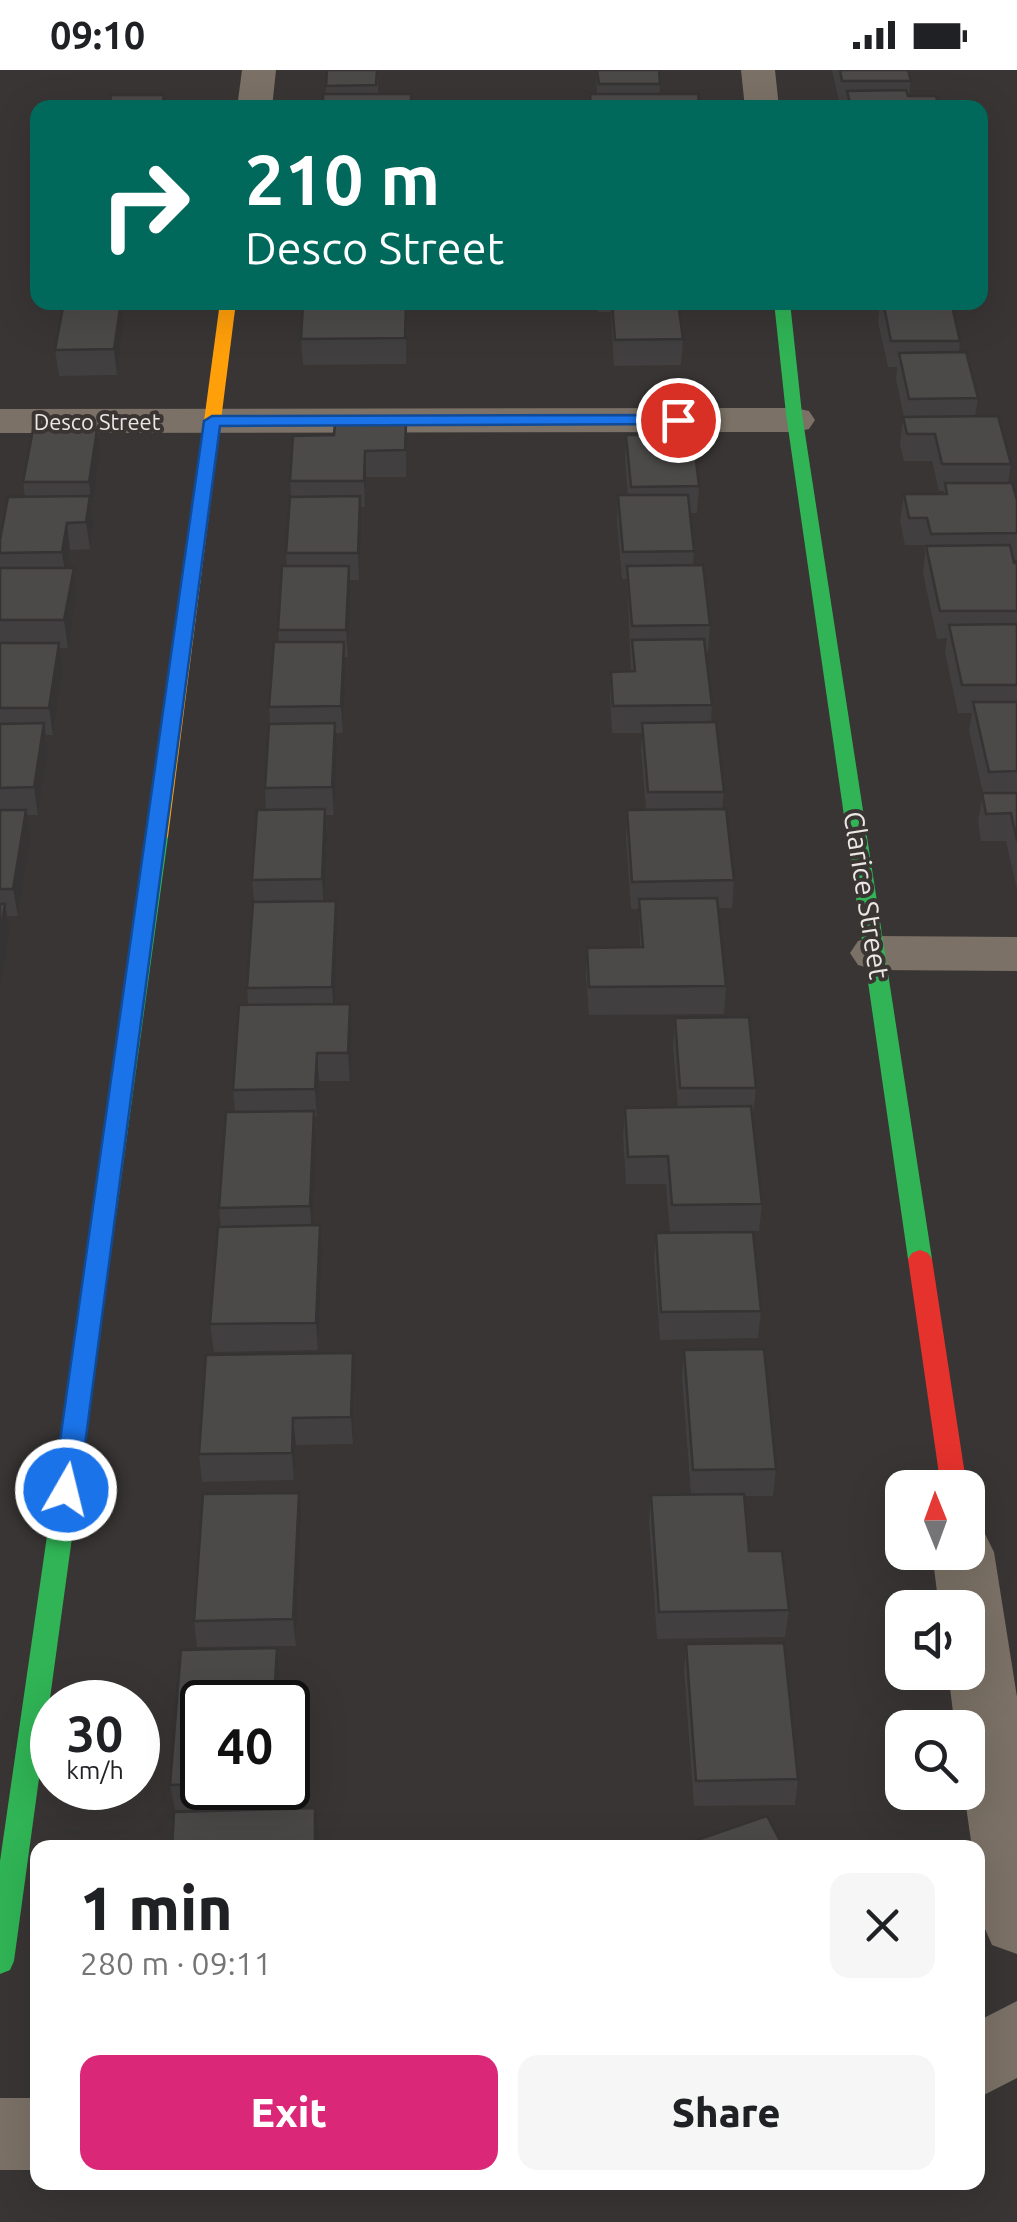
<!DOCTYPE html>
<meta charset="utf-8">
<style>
body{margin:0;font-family:Ubuntu,sans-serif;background:#f6f6f6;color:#202124;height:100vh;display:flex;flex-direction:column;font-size:38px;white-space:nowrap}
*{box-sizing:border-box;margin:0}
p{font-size:32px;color:#757577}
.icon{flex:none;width:55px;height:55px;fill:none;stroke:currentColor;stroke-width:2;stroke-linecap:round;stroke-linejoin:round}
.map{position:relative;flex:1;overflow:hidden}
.panel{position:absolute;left:30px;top:1770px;width:955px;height:350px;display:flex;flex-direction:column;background:#fff;border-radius:20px;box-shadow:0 10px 40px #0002}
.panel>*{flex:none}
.hud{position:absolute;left:30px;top:30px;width:958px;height:210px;border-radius:20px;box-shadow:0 10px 40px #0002;background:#00695c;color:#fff;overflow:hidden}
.needle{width:65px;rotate:359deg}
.fabs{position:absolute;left:885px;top:1400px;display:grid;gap:20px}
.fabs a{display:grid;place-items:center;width:100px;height:100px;border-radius:20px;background:#fff;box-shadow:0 10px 40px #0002;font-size:50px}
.speed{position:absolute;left:30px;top:1610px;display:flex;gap:20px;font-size:50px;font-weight:700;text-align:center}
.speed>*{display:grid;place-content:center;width:130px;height:130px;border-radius:50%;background:#fff;box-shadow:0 10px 40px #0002;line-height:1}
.speed small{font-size:25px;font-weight:400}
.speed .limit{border:5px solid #111;border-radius:15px;background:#fff;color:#111}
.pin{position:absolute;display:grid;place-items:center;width:85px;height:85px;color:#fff;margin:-42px;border:5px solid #fff;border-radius:50%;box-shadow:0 2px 10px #0007}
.me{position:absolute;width:110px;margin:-55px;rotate:8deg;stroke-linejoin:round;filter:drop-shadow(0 0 8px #0008)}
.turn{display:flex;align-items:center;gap:35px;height:210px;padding:0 50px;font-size:45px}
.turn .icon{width:130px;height:130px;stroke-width:2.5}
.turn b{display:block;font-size:70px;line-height:85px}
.round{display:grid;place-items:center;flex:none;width:105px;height:105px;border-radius:20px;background:#f6f6f6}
.overview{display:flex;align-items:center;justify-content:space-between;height:170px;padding:0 50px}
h1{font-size:60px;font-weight:800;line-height:75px}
.action{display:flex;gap:20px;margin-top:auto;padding:20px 50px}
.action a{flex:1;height:115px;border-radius:20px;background:#db2777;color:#fff;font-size:40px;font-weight:800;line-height:115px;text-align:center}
.action a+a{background:#f6f6f6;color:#202124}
.status{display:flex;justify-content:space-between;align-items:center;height:70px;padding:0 50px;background:#fff;direction:ltr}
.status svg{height:28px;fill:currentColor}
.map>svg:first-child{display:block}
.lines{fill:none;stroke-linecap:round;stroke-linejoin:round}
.street{fill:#7b7166;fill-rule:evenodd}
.fast{fill:#30b455;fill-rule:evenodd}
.slow{fill:#ff9f0a;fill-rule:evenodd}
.jam{fill:#e5322d;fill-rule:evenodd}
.wall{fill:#413f3f}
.shaded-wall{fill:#353333}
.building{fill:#4c4949;stroke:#353333;stroke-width:2.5}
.route{fill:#1a73e8;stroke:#114b97;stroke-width:2.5}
.labels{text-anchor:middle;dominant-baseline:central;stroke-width:8;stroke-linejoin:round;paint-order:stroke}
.far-street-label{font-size:22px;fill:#eae7e5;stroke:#3a3432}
.street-label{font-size:28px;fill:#eae7e5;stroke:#3a3432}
</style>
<div class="status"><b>09:10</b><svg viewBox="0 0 49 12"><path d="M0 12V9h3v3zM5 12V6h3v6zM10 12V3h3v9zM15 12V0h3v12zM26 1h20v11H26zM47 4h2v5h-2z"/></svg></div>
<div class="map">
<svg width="1017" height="2152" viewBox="0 0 1017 2152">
<rect width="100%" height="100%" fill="#383534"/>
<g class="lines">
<!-- street -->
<g class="street">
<path d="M 242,0 L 276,0 L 272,38 L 237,38 Z"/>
<path d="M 741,0 L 775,0 L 779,38 L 745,38 Z"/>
<path d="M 795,338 L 809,341 L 815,350 L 809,359 L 795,362 L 0,363 L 0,339 Z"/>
<path d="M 876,866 L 1017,867 L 1017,901 L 876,900 L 858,895 L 850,883 L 858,871 Z"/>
<path d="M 968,1458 L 985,1464 L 994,1482 L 1017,1627 L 1017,1884 L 992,1875 L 982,1852 L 978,1778 L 972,1778 L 964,1722 L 968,1722 L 968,1658 L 955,1658 L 948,1602 L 968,1602 L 968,1538 L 939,1538 L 932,1482 L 968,1482 Z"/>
<path d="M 1017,1931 L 1017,2008 L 978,2028 L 978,1951 Z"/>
<rect x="0" y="2028" width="38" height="72"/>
</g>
<!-- fast -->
<g class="fast">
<path d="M 774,232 L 790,232 L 802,344 L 932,1189 L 928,1195 L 912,1195 L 908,1189 L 786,344 Z"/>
<path d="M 158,761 L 168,767 L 14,1891 L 10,1900 L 0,1904 L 0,1791 L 148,767 Z"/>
</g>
<!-- slow -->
<path class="slow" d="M 220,232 L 236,232 L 168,767 L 158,773 L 148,767 Z"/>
<!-- jam -->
<path class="jam" d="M 920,1180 L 928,1183 L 932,1189 L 967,1418 L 941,1418 L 908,1189 L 912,1183 Z"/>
</g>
<!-- wall -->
<g class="wall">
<path d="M 378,0 L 378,24 L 326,24 L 326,16 Z"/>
<path d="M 596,0 L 659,0 L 660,24 L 699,32 L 699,38 L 589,38 L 590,24 L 597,24 Z"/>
<path d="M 832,0 L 908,0 L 911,11 L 909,26 L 939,38 L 845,38 L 846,36 L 840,36 Z"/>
<path d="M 64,232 L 133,232 L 131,240 L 123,240 L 124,256 L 117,305 L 59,306 L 55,280 Z"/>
<path d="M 310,232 L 406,233 L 406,294 L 303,295 L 301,269 Z"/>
<path d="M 597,232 L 678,232 L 683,269 L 681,295 L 614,296 L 611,242 L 598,242 Z"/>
<path d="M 880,232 L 951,232 L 960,271 L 959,282 L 978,328 L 975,347 L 1011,394 L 1008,413 L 1017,430 L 1017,490 L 1013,490 L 1014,493 L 1017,493 L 1017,819 L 1006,771 L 981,771 L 978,751 L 983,723 L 969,660 L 972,643 L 958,643 L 945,582 L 947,568 L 937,569 L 923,503 L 925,483 L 924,475 L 905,475 L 900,451 L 904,424 L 943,424 L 944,421 L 939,421 L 932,391 L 904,391 L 900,374 L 903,347 L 904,347 L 896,309 L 897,297 L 888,297 L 878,252 Z"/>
<path d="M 406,353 L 406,407 L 366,407 L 365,437 L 360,437 L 359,510 L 350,510 L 348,587 L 345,587 L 343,663 L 336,663 L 337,680 L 334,745 L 326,745 L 327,767 L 324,831 L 336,831 L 337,859 L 334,934 L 350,934 L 352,962 L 350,1011 L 319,1011 L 317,1047 L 315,1047 L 316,1068 L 312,1155 L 322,1183 L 318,1280 L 214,1282 L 210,1254 L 221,1157 L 219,1138 L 235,1042 L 233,1020 L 248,935 L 247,918 L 254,832 L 252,810 L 266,740 L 265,718 L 270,654 L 269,637 L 279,572 L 278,560 L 287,496 L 286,483 L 291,427 L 290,411 L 334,365 Z"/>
<path d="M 97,360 L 100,386 L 92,438 L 94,453 L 90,479 L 70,480 L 67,498 L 74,498 L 77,525 L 68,578 L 60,578 L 63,600 L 53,665 L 46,665 L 48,681 L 38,745 L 27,745 L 31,768 L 18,846 L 7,846 L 10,862 L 0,921 L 0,470 L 25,427 L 23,412 Z"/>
<path d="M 626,365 L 699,416 L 697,443 L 690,443 L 694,481 L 693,495 L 710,555 L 708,582 L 706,582 L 712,635 L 711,652 L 724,722 L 722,739 L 734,810 L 732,838 L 718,838 L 726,916 L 724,944 L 589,945 L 586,906 L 587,878 L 640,877 L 639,839 L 631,839 L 626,768 L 627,740 L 646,740 L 641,680 L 642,663 L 612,663 L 610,629 L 611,602 L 631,601 L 627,509 L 622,509 L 617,452 L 618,425 L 628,425 L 625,391 Z"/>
<path d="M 675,948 L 756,1018 L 753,1045 L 752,1045 L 762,1134 L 759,1161 L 670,1162 L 666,1114 L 626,1114 L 623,1066 L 625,1038 L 678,1037 L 673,976 Z"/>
<path d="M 656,1163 L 761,1241 L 758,1268 L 660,1270 L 654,1190 Z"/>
<path d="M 684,1280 L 776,1399 L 773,1426 L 744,1426 L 749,1481 L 789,1540 L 785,1567 L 657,1569 L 649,1452 L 651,1425 L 691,1424 L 682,1307 Z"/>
<path d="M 354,1310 L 353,1374 L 296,1375 L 294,1410 L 202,1412 L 199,1384 Z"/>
<path d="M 301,1450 L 296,1576 L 197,1577 L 194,1551 Z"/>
<path d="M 686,1574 L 798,1709 L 795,1735 L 694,1736 L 684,1601 Z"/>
<path d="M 277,1578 L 279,1605 L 278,1632 L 202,1632 L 202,1718 L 274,1718 L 273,1739 L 175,1740 L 170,1715 L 181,1580 Z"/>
</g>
<!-- shaded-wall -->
<g class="shaded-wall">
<path d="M 122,232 L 124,256 L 117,305 L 114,279 Z"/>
<path d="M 97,360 L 100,386 L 92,438 L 89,412 Z"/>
<path d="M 365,381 L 366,407 L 365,437 L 364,411 Z"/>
<path d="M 90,426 L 94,453 L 90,479 L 86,452 Z"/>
<path d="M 360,426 L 361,453 L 359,510 L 358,483 Z"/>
<path d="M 67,453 L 70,480 L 66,509 L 62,482 Z"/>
<path d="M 349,496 L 350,523 L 348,587 L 346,560 Z"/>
<path d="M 74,498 L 77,525 L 68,578 L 64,550 Z"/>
<path d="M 344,572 L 345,599 L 343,663 L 341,636 Z"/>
<path d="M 59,573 L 63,600 L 53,665 L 49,638 Z"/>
<path d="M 44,653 L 48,681 L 38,745 L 34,717 Z"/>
<path d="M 335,653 L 337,680 L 334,745 L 332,717 Z"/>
<path d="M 325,739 L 327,767 L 324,837 L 322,809 Z"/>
<path d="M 26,740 L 31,768 L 18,846 L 13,819 Z"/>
<path d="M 336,831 L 337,859 L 334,945 L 332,917 Z"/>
<path d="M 5,834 L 10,862 L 0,921 L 0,863 Z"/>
<path d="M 350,934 L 352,962 L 350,1011 L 348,983 Z"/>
<path d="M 317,983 L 319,1011 L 317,1047 L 315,1019 Z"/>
<path d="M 314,1041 L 316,1068 L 312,1164 L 310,1136 Z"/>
<path d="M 320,1155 L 322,1183 L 318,1280 L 316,1253 Z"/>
<path d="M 353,1283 L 354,1310 L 353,1374 L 351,1347 Z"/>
<path d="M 293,1348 L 296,1375 L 294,1410 L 292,1383 Z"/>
<path d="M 299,1423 L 301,1450 L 296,1576 L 293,1549 Z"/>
<path d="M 277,1578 L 279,1605 L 278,1632 L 274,1632 Z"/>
<path d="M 271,1718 L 274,1718 L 273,1739 Z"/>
<path d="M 315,1738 L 318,1763 L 318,1778 L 315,1778 Z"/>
</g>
<!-- building -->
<g class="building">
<path d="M 327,0 L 377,0 L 376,15 L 326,16 Z"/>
<path d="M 597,0 L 659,0 L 660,14 L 599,14 Z"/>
<path d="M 840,0 L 908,0 L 911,11 L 842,11 Z"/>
<path d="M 906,20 L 908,26 L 936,26 L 939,38 L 851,38 L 847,21 Z"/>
<rect x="323" y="24" width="88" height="14"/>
<path d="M 590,24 L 698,24 L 699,32 L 663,32 L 663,38 L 591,38 Z"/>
<path d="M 111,25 L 164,25 L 162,38 L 109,38 Z"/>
<path d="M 64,232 L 121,232 L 114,279 L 55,280 Z"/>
<path d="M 612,232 L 678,232 L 683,269 L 615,270 Z"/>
<path d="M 883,232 L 951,232 L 960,271 L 891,271 Z"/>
<path d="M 406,233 L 405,268 L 301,269 L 303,234 Z"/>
<path d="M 966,282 L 978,328 L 909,329 L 899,283 Z"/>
<path d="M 998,346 L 1011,394 L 942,394 L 935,364 L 907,364 L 903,347 Z"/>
<path d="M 335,353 L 406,353 L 405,380 L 365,381 L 364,411 L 290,411 L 293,366 L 334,365 Z"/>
<path d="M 33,360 L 97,360 L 89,412 L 23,412 Z"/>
<path d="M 693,364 L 699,416 L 631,417 L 626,365 Z"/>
<path d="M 945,413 L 1012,413 L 1017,430 L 1017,463 L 931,464 L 927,448 L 909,448 L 904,424 L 947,424 Z"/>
<path d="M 618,425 L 688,425 L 694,481 L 623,482 Z"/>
<path d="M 90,426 L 86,452 L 67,453 L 62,482 L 0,483 L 0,470 L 8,427 Z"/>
<path d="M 360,426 L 358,483 L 286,483 L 290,427 Z"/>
<path d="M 1010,475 L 1014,493 L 1017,493 L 1017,541 L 940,541 L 926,476 Z"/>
<path d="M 703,495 L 710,555 L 632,556 L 627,496 Z"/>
<path d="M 282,496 L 349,496 L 346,560 L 278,560 Z"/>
<path d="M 0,498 L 74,498 L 64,550 L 0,550 Z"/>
<path d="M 1017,554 L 1017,615 L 962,615 L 949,555 Z"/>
<path d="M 704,569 L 712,635 L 613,636 L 611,602 L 635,601 L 632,570 Z"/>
<path d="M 274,572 L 344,572 L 341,636 L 269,637 Z"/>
<path d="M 0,573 L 59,573 L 49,638 L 0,638 Z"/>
<path d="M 973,632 L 1017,632 L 1017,701 L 989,702 Z"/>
<path d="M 716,652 L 724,722 L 648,722 L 642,653 Z"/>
<path d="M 44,653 L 34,717 L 0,718 L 0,654 Z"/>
<path d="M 335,653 L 332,717 L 265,718 L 269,654 Z"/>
<path d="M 982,723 L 1017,723 L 1017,771 L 1011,743 L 986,744 Z"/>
<path d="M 325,739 L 322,809 L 252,810 L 257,740 Z"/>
<path d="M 726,739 L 734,810 L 632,812 L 627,740 Z"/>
<path d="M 0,740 L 26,740 L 13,819 L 0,819 Z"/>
<path d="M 717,828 L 726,916 L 589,917 L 587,878 L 643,877 L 639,829 Z"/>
<path d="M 336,831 L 332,917 L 247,918 L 253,832 Z"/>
<path d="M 0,834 L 5,834 L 0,863 Z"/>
<path d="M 350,934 L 348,983 L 317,983 L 315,1019 L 233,1020 L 239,935 Z"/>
<path d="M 749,947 L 756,1018 L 680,1018 L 675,948 Z"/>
<path d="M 751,1036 L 762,1134 L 672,1135 L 668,1086 L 628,1087 L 625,1038 Z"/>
<path d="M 314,1041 L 310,1136 L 219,1138 L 226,1042 Z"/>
<path d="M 320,1155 L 316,1253 L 210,1254 L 218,1157 Z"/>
<path d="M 753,1162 L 761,1241 L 661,1242 L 656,1163 Z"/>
<path d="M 764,1279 L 776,1399 L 693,1400 L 684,1280 Z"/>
<path d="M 353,1283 L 351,1347 L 293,1348 L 292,1383 L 199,1384 L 206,1285 Z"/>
<path d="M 299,1423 L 293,1549 L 194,1551 L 203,1424 Z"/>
<path d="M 744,1424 L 749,1481 L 782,1481 L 789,1540 L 659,1542 L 651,1425 Z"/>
<path d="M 784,1573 L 798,1709 L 696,1711 L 686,1574 Z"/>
<path d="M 277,1578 L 274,1632 L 202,1632 L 202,1714 L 170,1715 L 181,1580 Z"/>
<path d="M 315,1738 L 315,1778 L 172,1778 L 174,1742 Z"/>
<path d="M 767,1746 L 784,1778 L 674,1778 Z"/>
</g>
<!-- route -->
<path class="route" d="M 678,345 L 684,347 L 684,354 L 220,356 L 79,1420 L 75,1428 L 66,1431 L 57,1428 L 53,1420 L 204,351 L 212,346 Z"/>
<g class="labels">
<!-- far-street labels -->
<g class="far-street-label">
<text x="97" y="351">Desco Street</text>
</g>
<!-- street labels -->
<g class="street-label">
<text transform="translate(867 825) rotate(81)">Clarice Street</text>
</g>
</g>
</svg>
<div class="fabs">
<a><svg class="needle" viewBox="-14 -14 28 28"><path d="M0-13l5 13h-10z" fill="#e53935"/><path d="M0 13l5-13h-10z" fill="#757577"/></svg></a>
<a><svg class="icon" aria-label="sound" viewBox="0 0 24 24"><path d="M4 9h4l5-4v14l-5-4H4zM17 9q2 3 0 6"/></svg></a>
<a><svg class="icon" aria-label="search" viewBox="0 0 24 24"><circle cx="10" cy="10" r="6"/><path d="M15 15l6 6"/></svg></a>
</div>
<div class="speed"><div>30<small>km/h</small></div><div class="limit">40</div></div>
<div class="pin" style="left:678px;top:350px;background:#d93025"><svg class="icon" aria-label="arrive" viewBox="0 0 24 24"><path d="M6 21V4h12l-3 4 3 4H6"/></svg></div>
<svg class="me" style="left:66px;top:1420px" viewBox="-20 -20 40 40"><circle r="17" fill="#1a73e8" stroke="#fff" stroke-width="3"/><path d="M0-11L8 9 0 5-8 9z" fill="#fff"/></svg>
<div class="hud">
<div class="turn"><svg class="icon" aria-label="right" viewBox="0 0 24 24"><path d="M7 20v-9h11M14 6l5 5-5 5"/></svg><div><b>210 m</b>Desco Street</div></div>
</div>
<section class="panel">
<div class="overview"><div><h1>1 min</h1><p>280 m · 09:11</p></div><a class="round"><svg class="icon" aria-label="close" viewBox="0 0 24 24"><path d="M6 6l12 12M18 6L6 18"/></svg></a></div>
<div class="action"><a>Exit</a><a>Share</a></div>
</section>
</div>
